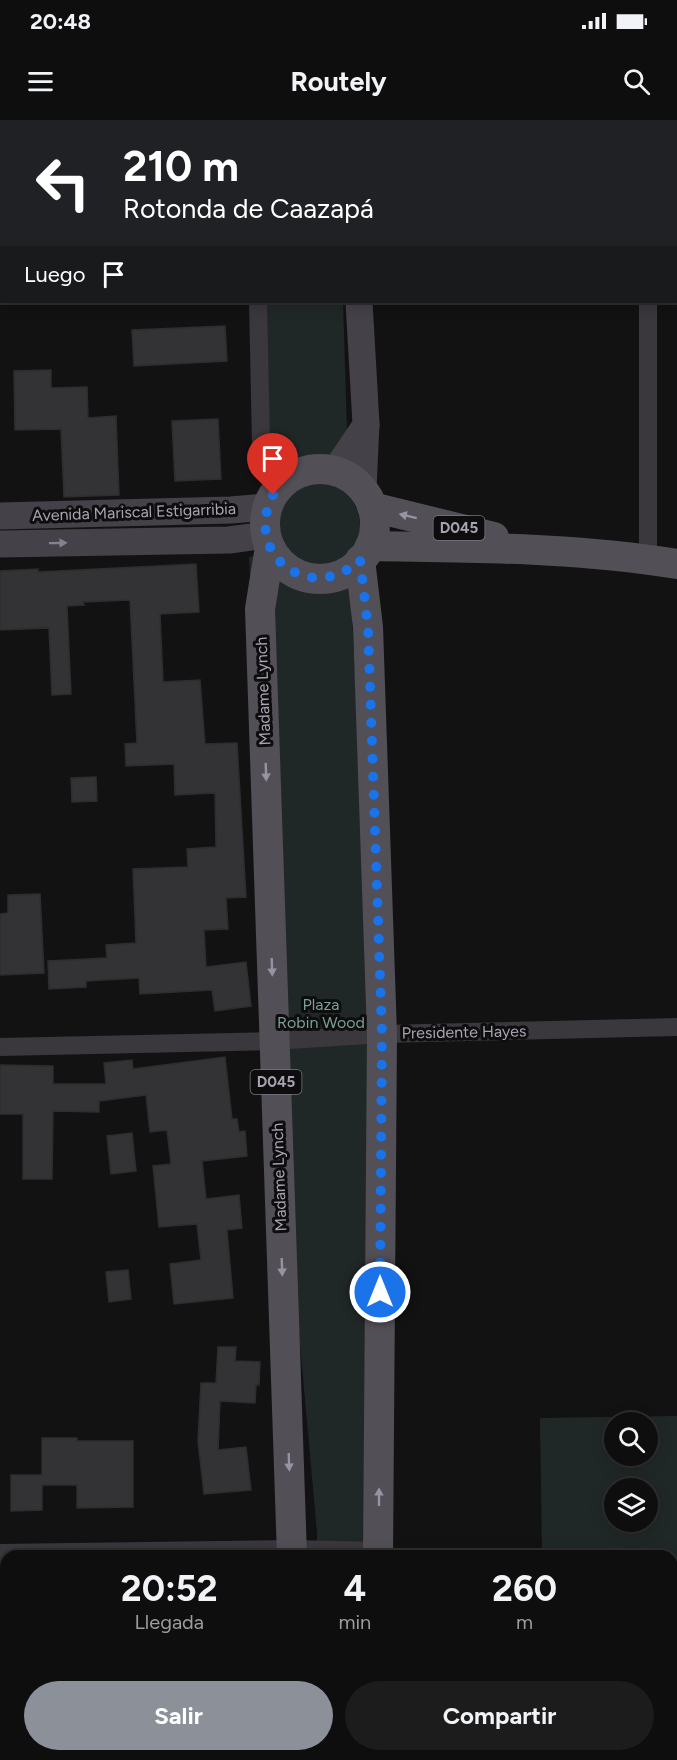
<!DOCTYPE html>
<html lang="es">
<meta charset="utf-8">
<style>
body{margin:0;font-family:Figtree,sans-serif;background:#1c1c1c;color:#f1f3f6;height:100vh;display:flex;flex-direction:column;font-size:22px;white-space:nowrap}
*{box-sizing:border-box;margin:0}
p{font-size:20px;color:#9b9c9e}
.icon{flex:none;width:33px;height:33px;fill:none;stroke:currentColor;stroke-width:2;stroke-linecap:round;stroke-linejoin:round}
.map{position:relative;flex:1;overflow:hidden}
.sheet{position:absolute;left:0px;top:1430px;width:678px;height:212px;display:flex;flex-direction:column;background:#0e0e0e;border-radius:18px 18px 0 0;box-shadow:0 3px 15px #0003,0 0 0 2px #2e2e2e}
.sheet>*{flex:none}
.banner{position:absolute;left:0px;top:0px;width:678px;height:183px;box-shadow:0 3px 15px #0003,0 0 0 2px #2e2e2e;background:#202124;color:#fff;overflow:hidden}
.fabs{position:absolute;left:604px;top:1292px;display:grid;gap:12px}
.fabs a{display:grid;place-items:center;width:54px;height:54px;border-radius:50%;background:#0e0e0e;box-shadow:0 3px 15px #0003,0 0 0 2px #2e2e2e;font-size:30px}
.pin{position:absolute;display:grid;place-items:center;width:51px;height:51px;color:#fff;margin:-62px -26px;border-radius:50% 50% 50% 0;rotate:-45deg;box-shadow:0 0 6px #0007}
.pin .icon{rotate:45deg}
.me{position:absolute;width:66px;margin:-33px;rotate:0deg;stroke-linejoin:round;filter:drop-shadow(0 0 4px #0008)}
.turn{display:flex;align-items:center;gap:21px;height:126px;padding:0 24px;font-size:27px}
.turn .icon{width:78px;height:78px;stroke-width:2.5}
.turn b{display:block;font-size:42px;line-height:51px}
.then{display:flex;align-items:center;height:57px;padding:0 24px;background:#0003;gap:12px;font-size:22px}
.eta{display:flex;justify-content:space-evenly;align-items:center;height:102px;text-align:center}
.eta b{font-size:36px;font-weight:700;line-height:42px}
.cta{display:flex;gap:12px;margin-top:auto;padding:12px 24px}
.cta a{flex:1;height:69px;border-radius:36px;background:#8c9099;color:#fff;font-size:24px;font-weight:700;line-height:69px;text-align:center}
.cta a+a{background:#1c1c1c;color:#f1f3f6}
.status{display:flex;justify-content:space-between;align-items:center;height:42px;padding:0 30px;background:#0e0e0e;direction:ltr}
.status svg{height:16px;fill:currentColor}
header{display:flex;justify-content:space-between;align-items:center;height:78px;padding:0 24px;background:#0e0e0e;font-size:27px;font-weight:700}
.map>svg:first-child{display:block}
.green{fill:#202827;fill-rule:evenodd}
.building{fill:#333235;stroke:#2e2c2f;stroke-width:1.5}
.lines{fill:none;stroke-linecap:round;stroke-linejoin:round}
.minor{stroke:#3a373d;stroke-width:18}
.secondary{stroke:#444148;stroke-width:27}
.primary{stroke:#524f57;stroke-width:30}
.oneway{fill:#9892a1}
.oneway2{fill:#86818e}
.route{stroke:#1a73e8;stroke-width:10;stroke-dasharray:0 18}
.labels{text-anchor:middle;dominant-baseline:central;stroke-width:6;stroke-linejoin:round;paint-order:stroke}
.shield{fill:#0e0d0e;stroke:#7a7682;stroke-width:1.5}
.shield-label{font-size:15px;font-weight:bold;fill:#a9a3b3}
.street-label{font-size:16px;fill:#a9a3b3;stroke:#0e0d0e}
.park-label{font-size:16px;fill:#7a9e94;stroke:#0e0d0e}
</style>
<div class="status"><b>20:48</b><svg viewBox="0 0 49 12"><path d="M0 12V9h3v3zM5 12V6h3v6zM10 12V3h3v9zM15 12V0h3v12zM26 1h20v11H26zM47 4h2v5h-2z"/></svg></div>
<header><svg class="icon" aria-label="menu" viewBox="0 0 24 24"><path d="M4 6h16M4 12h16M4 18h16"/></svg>Routely<svg class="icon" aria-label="search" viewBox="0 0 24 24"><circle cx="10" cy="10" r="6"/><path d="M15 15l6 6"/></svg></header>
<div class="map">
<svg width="677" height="1640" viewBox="0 0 677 1640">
<rect width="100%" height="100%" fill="#131213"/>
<!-- green -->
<g class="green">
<path d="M 265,182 L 343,182 L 348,345 C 314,332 291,338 267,365 Z"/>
<circle cx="318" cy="405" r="42"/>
<path d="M 264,434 L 276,453 L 312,466 L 350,458 L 373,899 L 364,1435 L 317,1435 L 317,1412 L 271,904 L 249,437 Z"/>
<path d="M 677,1296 L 677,1563 L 672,1563 L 672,1436 L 542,1435 L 540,1298 ZM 615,1302 L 648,1302 L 648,1335 L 615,1335 ZM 615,1368 L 648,1368 L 648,1401 L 615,1401 Z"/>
</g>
<!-- building -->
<g class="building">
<path d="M 225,206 L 227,241 L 134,246 L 132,210 Z"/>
<path d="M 51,250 L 51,268 L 87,267 L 88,298 L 116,296 L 119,375 L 64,377 L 61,309 L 15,310 L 14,251 Z"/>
<path d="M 218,299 L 221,359 L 175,361 L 172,301 Z"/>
<path d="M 196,444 L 199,492 L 160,494 L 163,562 L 200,560 L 205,624 L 237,623 L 246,777 L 226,778 L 228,809 L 204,810 L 206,847 L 246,842 L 251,886 L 215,891 L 212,870 L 140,874 L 139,858 L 86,861 L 86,867 L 49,869 L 48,841 L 107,838 L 106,825 L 136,823 L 133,749 L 188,747 L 187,729 L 216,727 L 215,673 L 175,675 L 174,644 L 126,646 L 125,624 L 137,623 L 130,480 L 83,482 L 84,485 L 67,486 L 71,574 L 52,575 L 49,508 L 0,510 L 0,451 L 38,449 L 38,452 Z"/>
<path d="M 96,657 L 97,681 L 72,682 L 71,658 Z"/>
<path d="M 40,774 L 44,853 L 0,855 L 0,794 L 8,793 L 8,775 Z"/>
<path d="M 225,937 L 232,999 L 237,999 L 239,1012 L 245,1011 L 247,1036 L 202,1041 L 206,1079 L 239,1075 L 242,1108 L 227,1110 L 233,1178 L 174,1184 L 170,1144 L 201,1140 L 197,1104 L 159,1107 L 153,1046 L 171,1044 L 167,1010 L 150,1012 L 146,975 L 99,981 L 99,992 L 53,991 L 52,1059 L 23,1059 L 23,994 L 0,994 L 0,945 L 53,946 L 53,964 L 106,964 L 104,943 L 132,940 L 133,949 Z"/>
<path d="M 132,1013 L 136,1051 L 111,1054 L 107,1016 Z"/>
<path d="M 128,1150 L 131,1179 L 109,1182 L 106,1152 Z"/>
<path d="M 218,1227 L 236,1227 L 235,1241 L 260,1242 L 259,1265 L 256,1265 L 255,1283 L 220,1281 L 218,1330 L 246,1327 L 251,1370 L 204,1374 L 198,1321 L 201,1263 L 216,1263 Z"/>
<path d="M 42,1318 L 77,1318 L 77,1321 L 133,1321 L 133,1387 L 77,1388 L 77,1365 L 42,1365 L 42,1390 L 11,1391 L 11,1355 L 42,1355 Z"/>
</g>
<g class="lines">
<!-- minor -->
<g class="minor">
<path d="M 254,0 L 254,2"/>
<path d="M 649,2 L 649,0"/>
<path d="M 258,182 L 261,324 L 276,370"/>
<path d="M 268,333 L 289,358"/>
<path d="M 648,439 L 648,182"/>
<path d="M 0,927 L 274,921 L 382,914 L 677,907"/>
<path d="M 0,1433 L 292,1429 L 378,1431"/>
</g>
<!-- secondary -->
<g class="secondary">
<path d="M 349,0 L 349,2"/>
<path d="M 359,182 L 366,304 L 363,369"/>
<path d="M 335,351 L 366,305"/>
<path d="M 0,396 L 231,390 L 267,387"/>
<path d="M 0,424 L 229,420 L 266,415"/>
</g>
<!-- primary -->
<g class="primary">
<circle cx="320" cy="404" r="55"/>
<path d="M 372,387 L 494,417"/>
<path d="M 370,426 C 473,428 575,427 677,444"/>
<path d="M 270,427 L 260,489 L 292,1436"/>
<path d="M 360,440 L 368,507 L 382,914 L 378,1436"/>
<path d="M 291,1640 L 291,1635"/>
<path d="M 376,1640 L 376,1635"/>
</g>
</g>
<!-- one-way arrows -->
<defs><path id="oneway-solid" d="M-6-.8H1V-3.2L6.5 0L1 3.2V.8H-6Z" transform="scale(1.5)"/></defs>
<g class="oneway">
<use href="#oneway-solid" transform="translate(408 396) rotate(-166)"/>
<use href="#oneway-solid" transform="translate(266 652) rotate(88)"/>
<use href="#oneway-solid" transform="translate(272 847) rotate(88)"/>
<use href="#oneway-solid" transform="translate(282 1147) rotate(88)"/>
<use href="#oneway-solid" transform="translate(289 1342) rotate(88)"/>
<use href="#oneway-solid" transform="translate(379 1377) rotate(-90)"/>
</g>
<use class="oneway2" href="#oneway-solid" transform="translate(58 423) rotate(-1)"/>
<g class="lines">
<!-- route -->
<path class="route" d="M 273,375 C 242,435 311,486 360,440 L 368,507 L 382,914 L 380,1172"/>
</g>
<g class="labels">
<!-- shield labels -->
<g class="shield">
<rect x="433.5" y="396" width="51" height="24" rx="4.5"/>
<rect x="250.5" y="950" width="51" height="24" rx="4.5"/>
</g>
<g class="shield-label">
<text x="459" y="408">D045</text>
<text x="276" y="962">D045</text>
</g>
<!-- street labels -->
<g class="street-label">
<text transform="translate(134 392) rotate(-2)">Avenida Mariscal Estigarribia</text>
<text transform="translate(263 571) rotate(-92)">Madame Lynch</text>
<text transform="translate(464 912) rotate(-1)">Presidente Hayes</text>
<text transform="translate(279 1057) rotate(-92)">Madame Lynch</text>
</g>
<!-- park labels -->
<g class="park-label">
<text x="321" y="884">Plaza<tspan x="321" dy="18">Robin Wood</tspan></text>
</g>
</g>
</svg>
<div class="fabs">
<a><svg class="icon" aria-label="search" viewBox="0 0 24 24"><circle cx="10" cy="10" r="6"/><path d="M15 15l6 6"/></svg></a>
<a><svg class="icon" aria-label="layers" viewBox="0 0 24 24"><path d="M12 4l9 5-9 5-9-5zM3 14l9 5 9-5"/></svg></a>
</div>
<div class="pin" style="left:273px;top:375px;background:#d93025"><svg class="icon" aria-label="arrive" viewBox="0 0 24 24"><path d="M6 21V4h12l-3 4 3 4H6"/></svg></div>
<svg class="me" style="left:380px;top:1172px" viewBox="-20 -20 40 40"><circle r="17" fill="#1a73e8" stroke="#fff" stroke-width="3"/><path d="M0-11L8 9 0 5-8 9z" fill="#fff"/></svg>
<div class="banner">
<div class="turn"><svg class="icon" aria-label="left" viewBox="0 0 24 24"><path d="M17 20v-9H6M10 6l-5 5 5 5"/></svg><div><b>210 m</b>Rotonda de Caazapá</div></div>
<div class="then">Luego<svg class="icon" aria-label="arrive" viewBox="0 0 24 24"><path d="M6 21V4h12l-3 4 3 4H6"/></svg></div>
</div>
<section class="sheet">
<div class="eta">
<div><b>20:52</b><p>Llegada</p></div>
<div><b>4</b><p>min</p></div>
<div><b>260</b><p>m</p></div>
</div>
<div class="cta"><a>Salir</a><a>Compartir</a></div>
</section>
</div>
